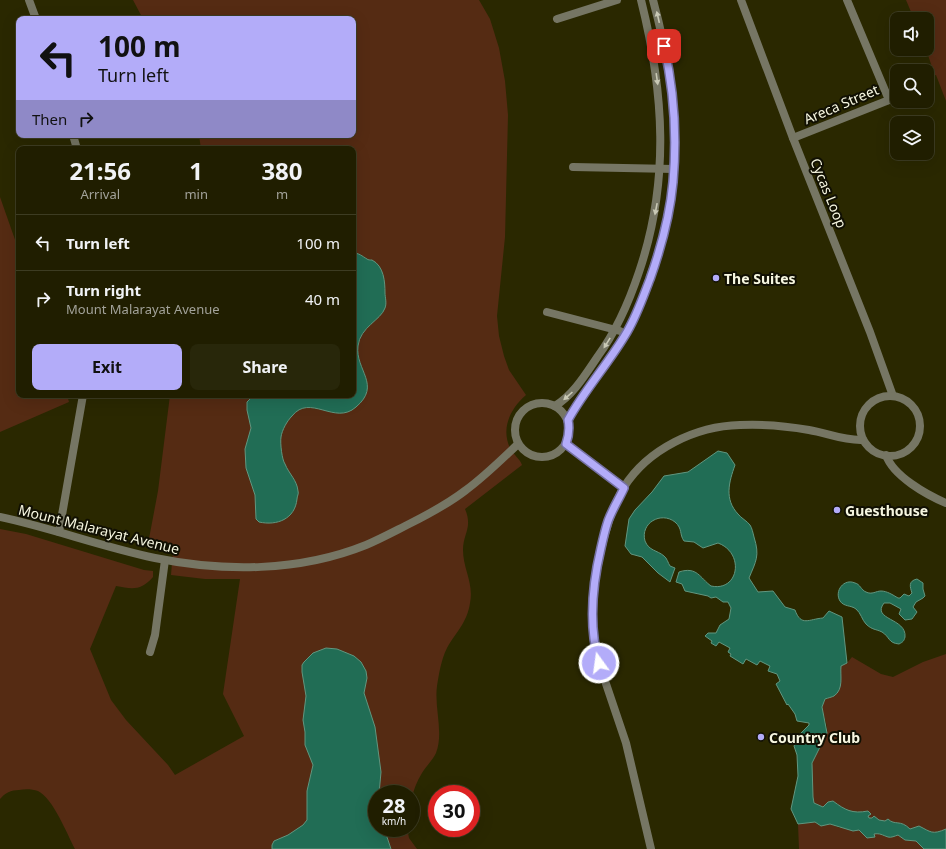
<!DOCTYPE html>
<style>
body{margin:0;font-family:"Noto Sans",sans-serif;background:#28270a;color:#f1f3f6;height:100vh;display:flex;flex-direction:column;font-size:15px;white-space:nowrap}
*{box-sizing:border-box;margin:0}
p{font-size:13px;color:#a2a299}
.icon{flex:none;width:22px;height:22px;fill:none;stroke:currentColor;stroke-width:2;stroke-linecap:round;stroke-linejoin:round}
.map{position:relative;flex:1;overflow:hidden}
.sheet{position:absolute;left:16px;top:146px;width:340px;height:252px;display:flex;flex-direction:column;background:#201e00;border-radius:8px;box-shadow:0 4px 16px #0002,0 0 0 1px #3d3c22}
.sheet>*{flex:none}
.hud{position:absolute;left:16px;top:16px;width:340px;height:122px;border-radius:8px;box-shadow:0 4px 16px #0002,0 0 0 1px #3d3c22;background:#b3acf9;color:#111;overflow:hidden}
.buttons{position:absolute;left:890px;top:12px;display:grid;gap:8px}
.buttons a{display:grid;place-items:center;width:44px;height:44px;border-radius:8px;background:#201e00;box-shadow:0 4px 16px #0002,0 0 0 1px #3d3c22;font-size:20px}
.speed{position:absolute;left:368px;top:785px;display:flex;gap:8px;font-size:20px;font-weight:700;text-align:center}
.speed>*{display:grid;place-content:center;width:52px;height:52px;border-radius:50%;background:#201e00;box-shadow:0 4px 16px #0002,0 0 0 1px #3d3c22;line-height:1}
.speed small{font-size:10px;font-weight:400}
.speed .limit{border:6px solid #d22;background:#fff;color:#111}
.pin{position:absolute;display:grid;place-items:center;width:34px;height:34px;color:#fff;margin:-17px;border-radius:8px;box-shadow:0 2px 6px #0006}
.me{position:absolute;width:44px;margin:-22px;rotate:346deg;stroke-linejoin:round;filter:drop-shadow(0 0 3px #0008)}
.turn{display:flex;align-items:center;gap:14px;height:84px;padding:0 16px;font-size:18px}
.turn .icon{width:52px;height:52px;stroke-width:2.5}
.turn b{display:block;font-size:28px;line-height:34px}
.then{display:flex;align-items:center;height:38px;padding:0 16px;background:#0003;gap:8px;font-size:15px}
.eta{display:flex;justify-content:space-evenly;align-items:center;height:68px;text-align:center}
.eta b{font-size:24px;font-weight:700;line-height:28px}
.primary-button{display:flex;gap:8px;margin-top:auto;padding:8px 16px}
.primary-button a{flex:1;height:46px;border-radius:8px;background:#b3acf9;color:#111;font-size:16px;font-weight:700;line-height:46px;text-align:center}
.primary-button a+a{background:#28270a;color:#f1f3f6}
ul{padding:0;list-style:none}
li{display:flex;align-items:center;gap:12px;height:56px;padding:0 16px;border-top:1px solid #3d3c22}
li div{flex:1}
li b{display:block;font-size:15px}
li em{font-style:normal}
.map>svg:first-child{display:block}
.green{fill:#552b13}
.water{fill:#216d55;stroke:#61967f}
.lines{fill:none;stroke-linecap:round;stroke-linejoin:round}
.minor{stroke:#767664;stroke-width:8}
.oneway{fill:#c9c9b5}
.route-casing{stroke:#7470a2;stroke-width:10}
.route{stroke:#b3acf9;stroke-width:7}
.poi-dot{fill:#b3acf9;stroke:#111003;stroke-width:1.5}
.labels{text-anchor:middle;dominant-baseline:central;stroke-width:4;stroke-linejoin:round;paint-order:stroke}
.street-label{font-size:14px;fill:#f6f6e0;stroke:#111003}
.poi-label{font-size:14px;font-weight:bold;fill:#f6f6e0;stroke:#111003;text-anchor:start}
</style>
<div class="map">
<svg width="946" height="849" viewBox="0 0 946 849">
<rect width="100%" height="100%" fill="#2a2800"/>
<!-- green -->
<g class="green">
<path d="M 133,0 L 479,0 L 490,19 L 499,48 L 505,81 L 508,115 L 505,237 L 497,316 L 499,336 L 504,356 L 509,370 L 526,395 C 510,409 500,429 511,450 C 514,455 520,459 522,465 L 465,509 C 473,528 463,533 463,550 C 463,569 474,583 470,603 C 467,623 456,632 447,648 C 441,660 439,674 437,686 C 434,708 444,732 436,753 C 433,760 426,766 422,773 C 417,781 413,791 411,801 L 411,794 L 377,794 L 377,828 L 407,828 L 409,838 L 417,849 L 75,849 C 67,834 53,798 38,791 C 32,789 25,789 19,790 C 11,790 5,793 0,799 L 0,529 L 26,534 L 144,570 L 153,571 L 153,577 C 141,591 132,589 116,586 L 90,649 L 111,700 L 126,720 L 168,765 L 175,775 L 244,736 L 223,694 L 240,579 L 205,579 L 171,575 L 173,550 L 148,544 L 158,491 L 170,395 L 353,395 L 353,149 L 201,149 L 199,135 L 353,135 L 353,19 L 143,19 Z"/>
<path d="M 906,0 L 946,0 L 946,101 L 936,75 L 927,78 L 927,71 L 922,71 L 932,67 L 926,49 L 927,49 L 927,19 L 914,19 Z"/>
<path d="M 0,197 L 19,251 L 19,395 L 67,395 L 69,402 L 0,432 Z"/>
<path d="M 946,654 L 946,849 L 799,849 L 798,824 L 815,822 L 820,826 L 830,824 L 840,828 L 845,810 L 833,801 L 828,802 L 823,807 L 814,803 C 812,796 810,767 813,761 C 816,753 826,740 827,733 C 829,721 816,708 827,698 L 833,696 L 841,666 L 847,663 L 852,657 L 881,674 L 893,677 L 923,662 Z"/>
</g>
<!-- water -->
<g class="water">
<path d="M 353,253 C 359,253 362,256 367,259 C 368,260 370,260 372,260 C 384,266 385,282 385,293 C 385,297 387,303 385,308 C 381,320 360,327 358,346 C 355,370 382,385 356,407 C 335,426 310,393 292,416 C 287,421 282,430 281,437 C 280,443 282,460 285,464 C 289,474 297,480 298,491 C 299,494 297,496 297,499 C 295,519 277,526 259,522 L 256,519 L 255,495 L 246,468 L 245,449 L 251,428 L 247,410 L 247,402 L 254,395 L 353,395 Z"/>
<path d="M 718,451 L 727,453 L 735,465 C 729,482 724,499 738,514 C 741,518 747,521 750,525 C 752,528 753,533 754,537 C 760,556 756,561 749,578 L 758,592 L 773,591 L 785,607 L 795,610 C 801,627 809,619 823,618 L 829,611 L 842,617 L 847,663 L 841,666 C 840,676 844,689 834,696 C 832,697 828,698 825,699 L 822,707 L 827,733 L 812,763 L 813,797 L 814,803 L 823,807 L 828,802 L 833,801 C 845,810 852,814 868,811 L 871,814 L 868,816 L 869,818 L 872,818 L 874,816 L 879,820 L 885,821 L 888,819 C 895,826 900,819 910,829 L 919,826 C 931,832 932,835 946,829 L 946,849 L 924,849 L 916,841 L 905,840 L 898,835 C 895,836 891,838 888,837 C 882,835 880,833 874,834 L 875,837 L 867,838 L 859,830 L 853,831 L 830,824 L 821,826 L 815,822 L 798,824 L 791,809 L 798,776 L 797,755 L 794,746 L 797,741 L 798,736 L 809,725 L 809,723 L 797,721 L 795,714 L 788,704 L 787,705 L 776,684 L 780,681 L 777,674 L 768,671 L 770,666 L 760,661 L 757,665 L 746,659 L 743,664 L 730,656 L 731,654 L 728,652 L 730,648 L 719,642 L 716,646 L 711,643 L 712,641 L 705,636 L 708,633 L 716,633 L 720,625 L 729,619 L 731,608 L 728,602 L 723,602 L 716,597 L 711,598 L 708,596 L 685,591 L 682,584 L 676,582 L 679,572 C 697,566 700,578 711,586 C 739,592 745,553 718,543 L 703,548 L 694,542 L 684,541 C 679,534 683,529 675,522 C 661,511 640,523 645,541 C 649,551 657,550 664,556 C 667,558 668,563 670,566 L 675,568 L 670,582 L 658,573 L 642,557 L 631,554 L 625,546 L 629,519 L 635,510 L 652,492 L 664,476 L 688,472 Z"/>
<path d="M 917,579 L 923,583 L 923,589 L 925,596 L 923,598 L 916,602 L 913,607 L 917,612 L 912,619 L 905,620 L 899,614 L 901,609 L 890,603 L 884,603 C 871,620 907,618 905,637 C 904,641 903,642 899,644 C 888,643 890,637 882,632 C 876,629 872,630 866,624 C 862,620 861,613 856,609 C 851,605 844,607 840,601 C 834,591 844,578 855,583 C 860,584 861,590 866,592 C 872,595 876,591 881,591 C 887,591 893,595 898,598 L 900,598 L 904,594 L 909,596 L 912,593 C 910,587 908,581 917,579 Z"/>
<path d="M 326,648 L 337,649 L 354,656 L 361,662 L 366,671 L 367,678 L 364,693 L 375,727 L 381,772 L 379,794 L 377,794 L 377,828 L 384,828 L 391,849 L 272,849 L 272,845 L 274,841 L 288,835 L 303,825 L 307,820 L 307,791 L 313,765 L 305,745 L 305,732 L 303,720 L 306,696 L 302,672 L 302,665 L 304,662 L 313,653 Z"/>
</g>
<g class="lines">
<!-- minor -->
<g class="minor">
<path d="M 29,0 L 36,19"/>
<path d="M 741,0 L 793,138 L 870,332 L 893,396"/>
<path d="M 557,19 L 617,0"/>
<path d="M 927,86 L 928,85"/>
<path d="M 889,100 L 897,97"/>
<path d="M 73,135 L 77,149"/>
<path d="M 793,138 L 889,100 L 847,0"/>
<path d="M 573,167 L 674,169"/>
<path d="M 547,312 L 620,331"/>
<circle cx="890" cy="426" r="30"/>
<circle cx="542" cy="430" r="27"/>
<path d="M 555,406 C 574,394 585,375 598,356 C 617,330 629,302 639,272 C 670,181 664,92 641,0"/>
<path d="M 568,420 C 585,389 609,363 627,332 C 637,315 644,296 650,277 C 661,247 670,215 673,183 C 680,122 669,59 653,0"/>
<path d="M 566,444 L 624,488"/>
<path d="M 886,455 C 893,476 927,495 946,503"/>
<path d="M 0,517 C 52,528 102,547 155,558 C 224,572 299,572 366,545 C 380,539 395,531 409,524 C 429,514 448,504 466,490 C 485,476 501,460 518,444"/>
<path d="M 59,532 L 83,395"/>
<path d="M 150,652 L 155,635 L 165,560"/>
<path d="M 651,849 L 626,743 L 599,663 C 590,632 591,602 597,570 C 602,542 609,512 624,487 C 648,449 696,426 740,425 C 763,424 787,426 809,430 C 827,433 844,441 863,440"/>
</g>
</g>
<!-- one-way arrows -->
<defs><path id="oneway-solid" d="M-6-.8H1V-3.2L6.5 0L1 3.2V.8H-6Z"/></defs>
<g class="oneway">
<use href="#oneway-solid" transform="translate(658 17) rotate(-103)"/>
<use href="#oneway-solid" transform="translate(657 79) rotate(82)"/>
<use href="#oneway-solid" transform="translate(656 209) rotate(101)"/>
<use href="#oneway-solid" transform="translate(607 343) rotate(122)"/>
<use href="#oneway-solid" transform="translate(568 396) rotate(138)"/>
</g>
<g class="lines">
<!-- route casing -->
<g class="route-casing">
<path id="route" d="M 599,663 C 588,625 592,586 601,548 C 603,539 605,530 608,521 C 612,510 619,499 624,488 L 566,444 C 569,435 570,429 568,420 C 585,389 609,363 627,332 C 637,315 643,297 650,279 C 661,248 670,215 673,182 C 677,137 674,90 664,46"/>
</g>
<!-- route -->
<use href="#route" class="route"/>
</g>
<!-- markers -->
<g class="poi-dot">
<circle cx="716" cy="278" r="4"/>
<circle cx="837" cy="510" r="4"/>
<circle cx="761" cy="737" r="4"/>
</g>
<g class="labels">
<!-- street labels -->
<g class="street-label">
<text transform="translate(841 104) rotate(-23)">Areca Street</text>
<text transform="translate(829 193) rotate(68)">Cycas Loop</text>
<text transform="translate(99 529) rotate(14)">Mount Malarayat Avenue</text>
</g>
<!-- poi labels -->
<g class="poi-label">
<text x="724" y="278">The Suites</text>
<text x="845" y="510">Guesthouse</text>
<text x="769" y="737">Country Club</text>
</g>
</g>
</svg>
<div class="buttons">
<a><svg class="icon" aria-label="sound" viewBox="0 0 24 24"><path d="M4 9h4l5-4v14l-5-4H4zM17 9q2 3 0 6"/></svg></a>
<a><svg class="icon" aria-label="search" viewBox="0 0 24 24"><circle cx="10" cy="10" r="6"/><path d="M15 15l6 6"/></svg></a>
<a><svg class="icon" aria-label="layers" viewBox="0 0 24 24"><path d="M12 4l9 5-9 5-9-5zM3 14l9 5 9-5"/></svg></a>
</div>
<div class="speed"><div>28<small>km/h</small></div><div class="limit">30</div></div>
<div class="pin" style="left:664px;top:46px;background:#d93025"><svg class="icon" aria-label="arrive" viewBox="0 0 24 24"><path d="M6 21V4h12l-3 4 3 4H6"/></svg></div>
<svg class="me" style="left:599px;top:663px" viewBox="-20 -20 40 40"><circle r="17" fill="#b3acf9" stroke="#fff" stroke-width="3"/><path d="M0-11L8 9 0 5-8 9z" fill="#fff"/></svg>
<div class="hud">
<div class="turn"><svg class="icon" aria-label="left" viewBox="0 0 24 24"><path d="M17 20v-9H6M10 6l-5 5 5 5"/></svg><div><b>100 m</b>Turn left</div></div>
<div class="then">Then<svg class="icon" aria-label="right" viewBox="0 0 24 24"><path d="M7 20v-9h11M14 6l5 5-5 5"/></svg></div>
</div>
<section class="sheet">
<div class="eta">
<div><b>21:56</b><p>Arrival</p></div>
<div><b>1</b><p>min</p></div>
<div><b>380</b><p>m</p></div>
</div>
<ul>
<li><svg class="icon" aria-label="left" viewBox="0 0 24 24"><path d="M17 20v-9H6M10 6l-5 5 5 5"/></svg><div><b>Turn left</b></div><em>100 m</em></li>
<li><svg class="icon" aria-label="right" viewBox="0 0 24 24"><path d="M7 20v-9h11M14 6l5 5-5 5"/></svg><div><b>Turn right</b><p>Mount Malarayat Avenue</p></div><em>40 m</em></li>
</ul>
<div class="primary-button"><a>Exit</a><a>Share</a></div>
</section>
</div>
